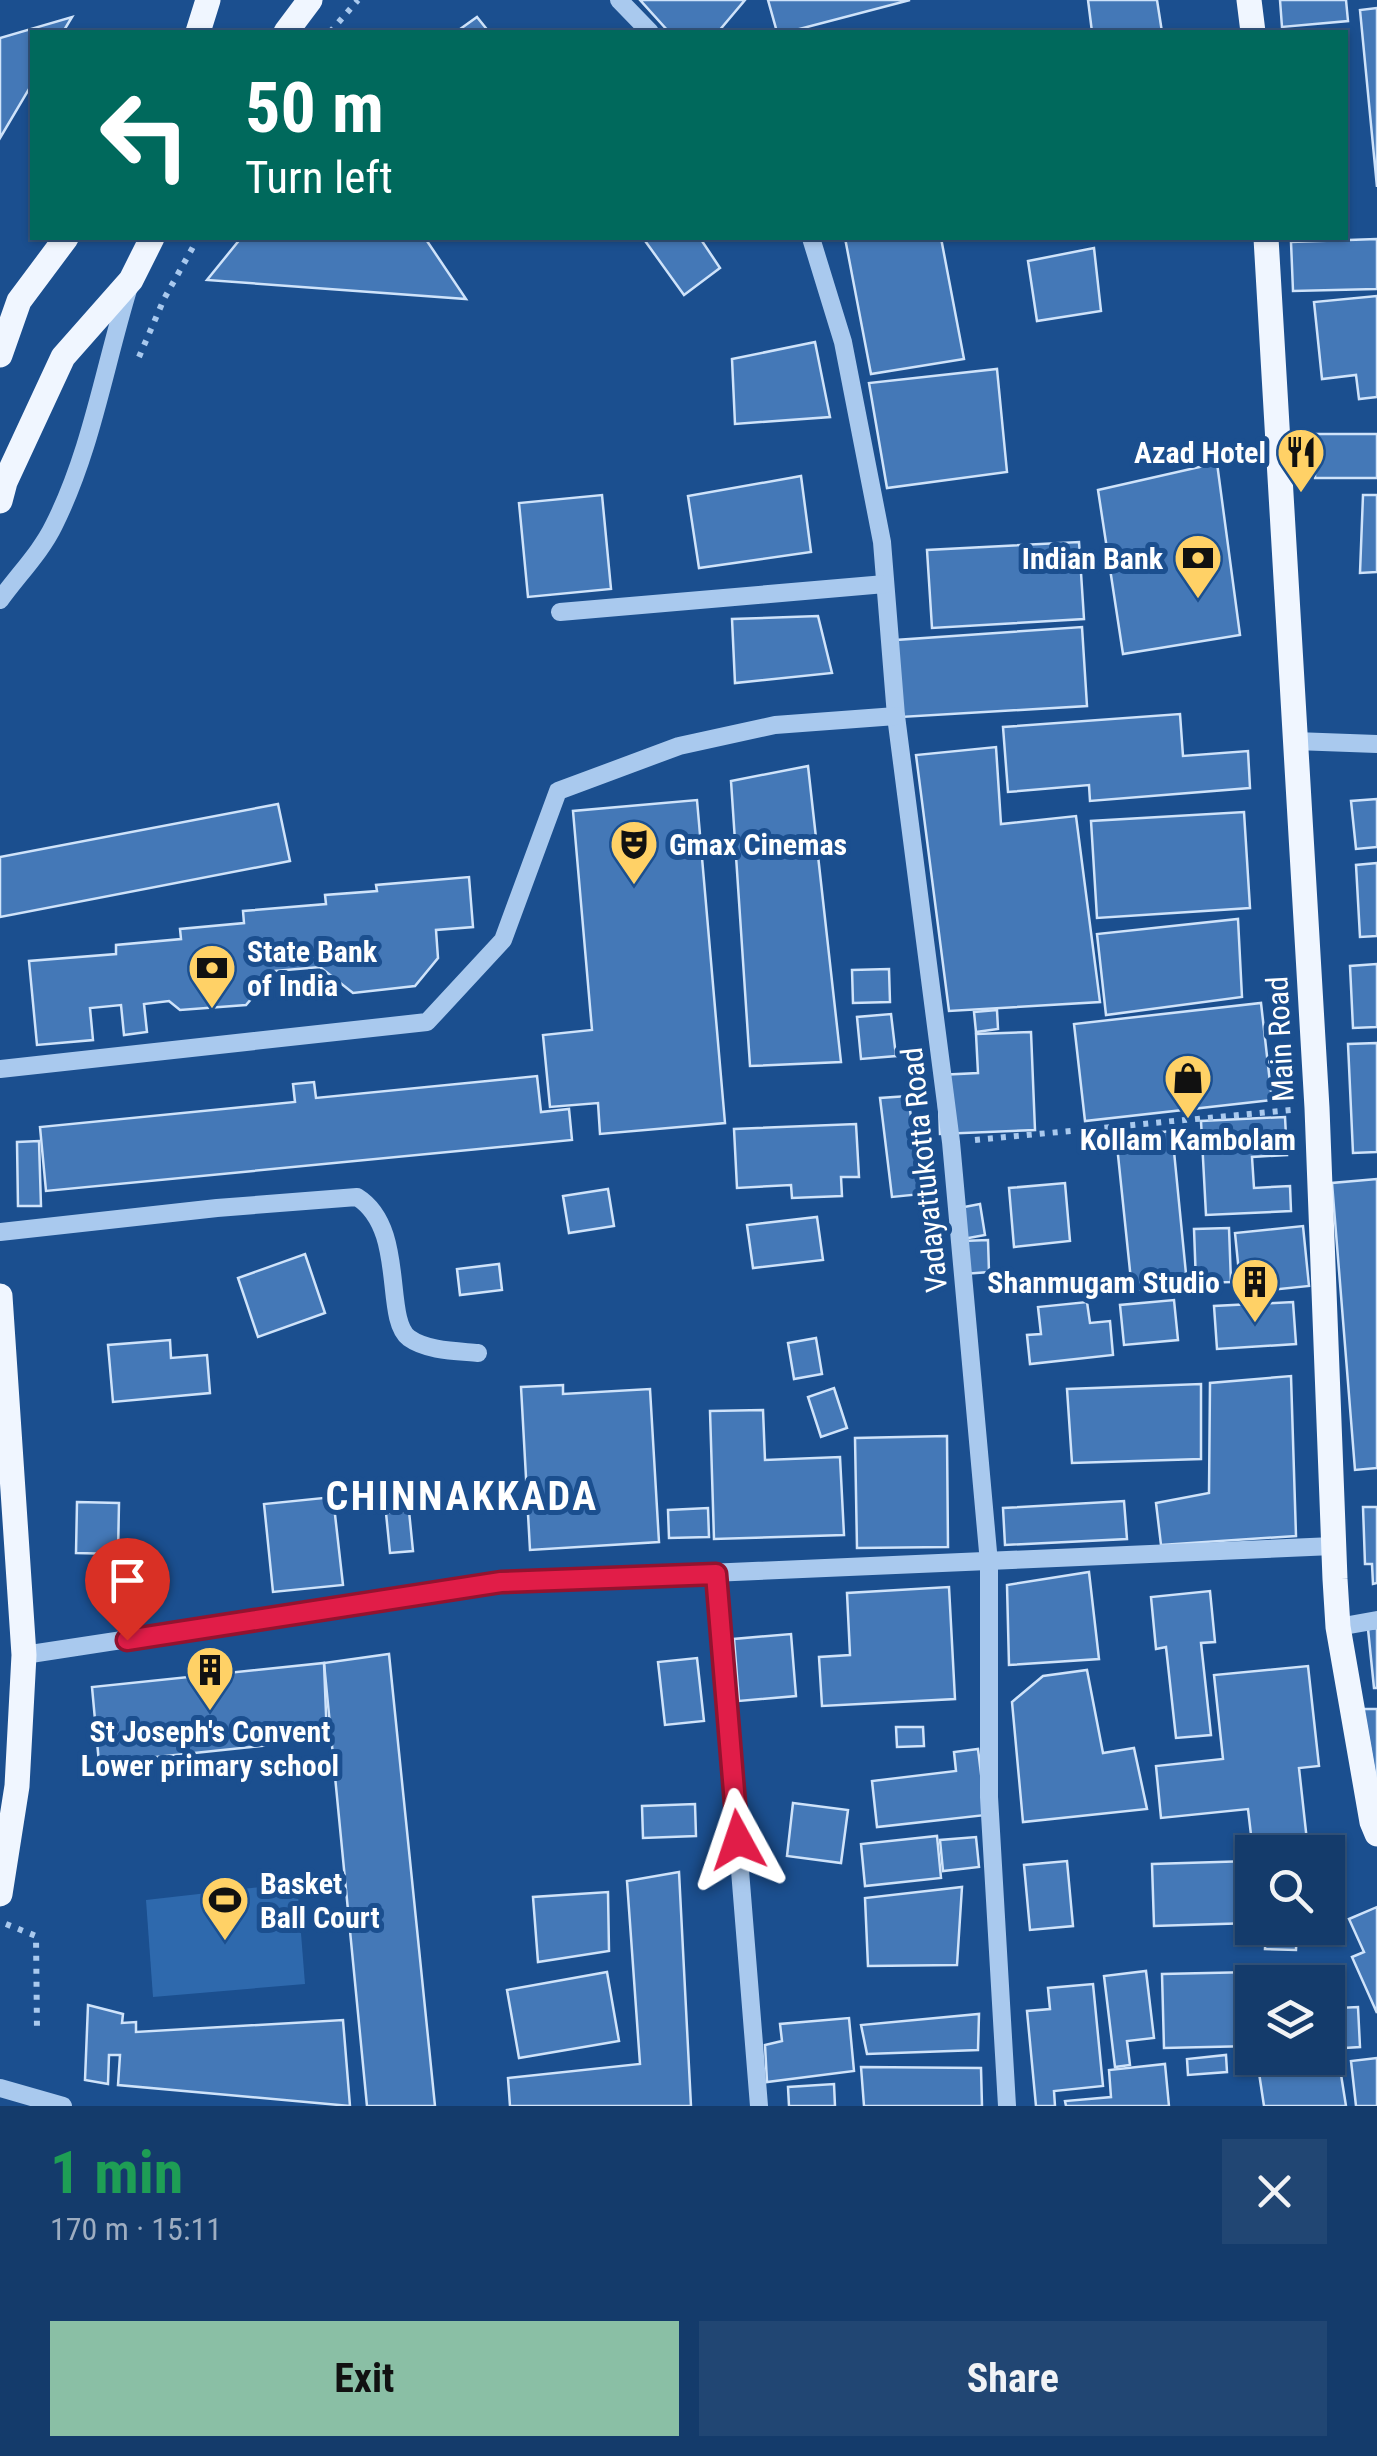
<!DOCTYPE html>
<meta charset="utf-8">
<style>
body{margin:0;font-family:"Roboto Condensed",sans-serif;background:#214673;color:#f1f3f6;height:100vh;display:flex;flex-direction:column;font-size:38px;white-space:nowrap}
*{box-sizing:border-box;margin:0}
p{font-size:32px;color:#9dadc1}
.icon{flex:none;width:55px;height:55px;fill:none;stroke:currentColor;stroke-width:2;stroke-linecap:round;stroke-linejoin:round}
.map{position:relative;height:2106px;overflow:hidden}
.sheet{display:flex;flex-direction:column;background:#143b6b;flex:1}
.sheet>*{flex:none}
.top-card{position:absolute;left:30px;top:30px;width:1318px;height:210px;border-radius:0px;box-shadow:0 2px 8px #0004,0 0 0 2px #33557e;background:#00695c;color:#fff;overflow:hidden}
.tools{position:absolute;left:1235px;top:1835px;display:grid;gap:20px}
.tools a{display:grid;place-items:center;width:110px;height:110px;border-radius:0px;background:#143b6b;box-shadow:0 2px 8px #0004,0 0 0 2px #33557e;font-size:50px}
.pin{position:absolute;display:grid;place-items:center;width:85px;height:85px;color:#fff;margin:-102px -42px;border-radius:50% 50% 50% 0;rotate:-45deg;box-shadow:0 0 10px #0007}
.pin .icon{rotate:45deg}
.me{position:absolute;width:110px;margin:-55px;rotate:355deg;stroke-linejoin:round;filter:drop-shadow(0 0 8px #0008)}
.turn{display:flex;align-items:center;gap:35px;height:210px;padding:0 50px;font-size:45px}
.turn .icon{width:130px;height:130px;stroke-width:2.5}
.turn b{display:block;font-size:70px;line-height:85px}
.round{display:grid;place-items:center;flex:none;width:105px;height:105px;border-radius:0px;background:#214673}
.summary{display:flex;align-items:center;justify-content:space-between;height:170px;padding:0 50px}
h1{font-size:60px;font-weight:700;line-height:75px;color:#1e9e55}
.action{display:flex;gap:20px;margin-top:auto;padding:20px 50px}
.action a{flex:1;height:115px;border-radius:0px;background:#8abfa5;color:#111;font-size:40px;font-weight:700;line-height:115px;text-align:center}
.action a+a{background:#214673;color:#f1f3f6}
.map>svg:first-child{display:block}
.green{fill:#2e69ad}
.building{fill:#4478b7;stroke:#cfe3fa;stroke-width:2.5}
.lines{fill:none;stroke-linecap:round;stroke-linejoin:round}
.path{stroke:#a9c9ee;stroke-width:6;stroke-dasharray:5 8;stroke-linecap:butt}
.minor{stroke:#a9c9ee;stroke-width:18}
.major{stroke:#f0f6ff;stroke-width:25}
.route-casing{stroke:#92132f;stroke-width:25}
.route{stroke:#e11d48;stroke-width:18}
.labels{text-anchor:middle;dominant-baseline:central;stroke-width:10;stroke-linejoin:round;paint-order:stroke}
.poi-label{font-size:30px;font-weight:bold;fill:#fff;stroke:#1b4f8f;text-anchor:end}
.street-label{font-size:30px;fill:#fff;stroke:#1b4f8f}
.district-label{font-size:40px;font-weight:bold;letter-spacing:2.5px;fill:#fff;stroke:#1b4f8f}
</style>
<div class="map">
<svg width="1377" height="2106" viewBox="0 0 1377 2106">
<rect width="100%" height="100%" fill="#1b4f8f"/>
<!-- green -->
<path class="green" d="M 297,1883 L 305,1984 L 153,1997 L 146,1900 Z"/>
<!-- building -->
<g class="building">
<path d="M 640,0 L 745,0 L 718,32 L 669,32 Z"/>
<path d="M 768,0 L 910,0 L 788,32 L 777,32 Z"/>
<path d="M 1088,0 L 1157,0 L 1162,32 L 1092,32 Z"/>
<path d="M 1280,0 L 1346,0 L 1348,21 L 1282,27 Z"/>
<path d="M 1377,8 L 1377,187 L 1360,10 Z"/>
<path d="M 72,17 L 63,32 L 32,32 L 32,84 L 0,138 L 0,38 Z"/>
<path d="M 477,17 L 489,32 L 456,32 Z"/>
<path d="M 241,238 L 425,238 L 466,299 L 207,280 Z"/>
<path d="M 643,238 L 700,238 L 720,268 L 684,295 Z"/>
<path d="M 845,238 L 941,238 L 964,359 L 871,374 Z"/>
<path d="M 1377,239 L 1377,289 L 1293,291 L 1291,242 Z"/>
<path d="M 1094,248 L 1101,311 L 1037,321 L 1028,261 Z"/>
<path d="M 1377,296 L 1377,397 L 1359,399 L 1356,375 L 1322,379 L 1314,302 Z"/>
<path d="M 815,342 L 830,417 L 735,424 L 732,359 Z"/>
<path d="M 997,369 L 1007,472 L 887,488 L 869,383 Z"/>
<rect x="1315" y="434" width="62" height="44"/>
<path d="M 1217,463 L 1240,635 L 1123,654 L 1098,490 Z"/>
<path d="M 801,476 L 811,552 L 699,568 L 688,496 Z"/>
<path d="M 602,495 L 611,589 L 528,597 L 519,503 Z"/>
<path d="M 1363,495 L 1377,495 L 1377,572 L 1360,573 Z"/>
<path d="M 1079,542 L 1084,619 L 932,628 L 927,550 Z"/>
<path d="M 818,616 L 832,673 L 735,683 L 732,619 Z"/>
<path d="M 1082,627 L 1087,706 L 901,717 L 896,640 Z"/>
<path d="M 1180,714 L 1183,756 L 1248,751 L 1250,788 L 1090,801 L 1089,785 L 1008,792 L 1003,727 Z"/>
<path d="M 996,747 L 1001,824 L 1076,816 L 1100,1002 L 949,1011 L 916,755 Z"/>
<path d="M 808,766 L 841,1062 L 750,1066 L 731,781 Z"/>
<path d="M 1377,799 L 1377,847 L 1356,849 L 1351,801 Z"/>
<path d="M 697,800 L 725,1123 L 600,1134 L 598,1103 L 550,1107 L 543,1035 L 592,1030 L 573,811 Z"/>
<path d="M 278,804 L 290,861 L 0,917 L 0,857 Z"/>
<path d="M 1244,812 L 1250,908 L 1097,918 L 1091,821 Z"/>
<path d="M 1377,863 L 1377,936 L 1360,937 L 1356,865 Z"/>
<path d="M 469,877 L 473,927 L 436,930 L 438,958 L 415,986 L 353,993 L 320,967 L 275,971 L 246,1005 L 180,1010 L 169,1001 L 144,1004 L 147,1032 L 124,1035 L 121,1005 L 90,1008 L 93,1040 L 37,1045 L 29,961 L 116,954 L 116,945 L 181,939 L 180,929 L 244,923 L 243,911 L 326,904 L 325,895 L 377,891 L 376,885 Z"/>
<path d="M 1238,919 L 1242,997 L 1106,1015 L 1097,934 Z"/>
<path d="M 1377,964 L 1377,1027 L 1353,1028 L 1350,966 Z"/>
<path d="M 889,969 L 890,1002 L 853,1003 L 852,970 Z"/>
<path d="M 1261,1003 L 1272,1100 L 1085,1121 L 1074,1024 Z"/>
<path d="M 997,1010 L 998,1029 L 976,1032 L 974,1012 Z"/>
<path d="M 891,1014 L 896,1056 L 861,1059 L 857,1017 Z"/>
<path d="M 1031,1032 L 1035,1130 L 940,1134 L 938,1075 L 978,1073 L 976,1034 Z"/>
<path d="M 1377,1043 L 1377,1152 L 1353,1153 L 1348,1044 Z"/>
<path d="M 537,1076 L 541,1112 L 569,1109 L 572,1140 L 46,1191 L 40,1127 L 295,1102 L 293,1084 L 314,1082 L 316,1098 Z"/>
<path d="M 908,1096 L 922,1194 L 892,1197 L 880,1098 Z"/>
<path d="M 1285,1117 L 1287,1155 L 1252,1157 L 1254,1188 L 1290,1186 L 1291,1211 L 1206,1215 L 1201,1121 Z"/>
<path d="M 856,1124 L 859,1177 L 841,1177 L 842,1196 L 792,1198 L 791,1185 L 737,1188 L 734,1129 Z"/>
<path d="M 1172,1131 L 1187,1284 L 1132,1290 L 1116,1136 Z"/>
<path d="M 39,1141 L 41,1206 L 18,1206 L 17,1142 Z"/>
<path d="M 1377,1179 L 1377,1468 L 1355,1470 L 1332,1183 Z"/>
<path d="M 1065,1183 L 1070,1241 L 1014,1247 L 1009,1188 Z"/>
<path d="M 608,1189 L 614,1226 L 569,1233 L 563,1196 Z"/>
<path d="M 980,1204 L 985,1235 L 963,1239 L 959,1208 Z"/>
<path d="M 817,1217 L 823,1260 L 753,1268 L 747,1225 Z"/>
<path d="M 1303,1226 L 1309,1286 L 1241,1293 L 1235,1233 Z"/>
<path d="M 1229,1228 L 1231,1282 L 1196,1283 L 1194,1229 Z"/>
<path d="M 988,1240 L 989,1272 L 964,1274 L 962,1241 Z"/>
<path d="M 305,1254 L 325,1313 L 258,1337 L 238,1278 Z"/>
<path d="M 499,1264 L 502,1290 L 460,1295 L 457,1269 Z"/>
<path d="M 1174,1300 L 1178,1340 L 1124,1345 L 1120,1305 Z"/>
<path d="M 1087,1302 L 1090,1323 L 1110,1321 L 1113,1355 L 1030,1364 L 1027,1335 L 1041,1334 L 1038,1307 Z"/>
<path d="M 1293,1302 L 1296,1344 L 1217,1349 L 1214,1306 Z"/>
<path d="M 816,1338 L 822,1374 L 794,1379 L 788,1343 Z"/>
<path d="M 170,1340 L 171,1358 L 207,1355 L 210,1393 L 113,1402 L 108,1345 Z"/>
<path d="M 1291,1376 L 1296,1536 L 1161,1545 L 1156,1503 L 1209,1493 L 1210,1383 Z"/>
<path d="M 1201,1384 L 1201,1459 L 1072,1463 L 1067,1389 Z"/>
<path d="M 563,1385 L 563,1394 L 650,1389 L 659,1542 L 530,1550 L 521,1387 Z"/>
<path d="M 834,1388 L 847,1428 L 821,1437 L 808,1397 Z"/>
<path d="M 763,1410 L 765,1460 L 840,1457 L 844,1535 L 714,1539 L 710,1411 Z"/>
<path d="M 947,1436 L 948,1547 L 857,1548 L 855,1438 Z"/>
<path d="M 333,1497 L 343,1585 L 273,1592 L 264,1504 Z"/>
<path d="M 1124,1501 L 1127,1539 L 1005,1545 L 1003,1508 Z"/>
<path d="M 77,1502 L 119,1503 L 118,1554 L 76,1553 Z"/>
<path d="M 1363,1507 L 1377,1507 L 1377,1583 L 1373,1584 L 1372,1564 L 1365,1564 Z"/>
<path d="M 708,1508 L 709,1537 L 669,1538 L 668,1510 Z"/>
<path d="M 409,1511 L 413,1551 L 390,1553 L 386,1513 Z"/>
<path d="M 1089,1572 L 1099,1659 L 1009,1665 L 1007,1585 Z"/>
<path d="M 949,1587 L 955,1699 L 822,1706 L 819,1657 L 850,1655 L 847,1593 Z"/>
<path d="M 1210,1591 L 1215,1642 L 1201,1643 L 1211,1735 L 1176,1738 L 1166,1647 L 1156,1649 L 1151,1597 Z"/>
<path d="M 1377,1628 L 1377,1688 L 1374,1688 L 1368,1629 Z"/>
<path d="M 791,1634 L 796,1696 L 739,1701 L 734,1639 Z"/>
<path d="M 389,1654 L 435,2106 L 367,2106 L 324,1663 Z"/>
<path d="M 697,1658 L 704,1721 L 665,1725 L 658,1662 Z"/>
<path d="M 324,1663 L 327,1739 L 99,1763 L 92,1687 Z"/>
<path d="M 1308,1666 L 1319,1766 L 1299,1768 L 1308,1850 L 1253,1852 L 1248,1809 L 1161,1818 L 1156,1766 L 1223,1759 L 1214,1675 Z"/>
<path d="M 1087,1670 L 1103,1753 L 1134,1748 L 1147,1809 L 1023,1822 L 1012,1702 L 1043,1676 Z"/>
<path d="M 1363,1709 L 1377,1709 L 1377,1787 Z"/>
<path d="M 896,1727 L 923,1727 L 924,1746 L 897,1747 Z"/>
<path d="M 978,1749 L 986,1815 L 877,1827 L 872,1781 L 956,1771 L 954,1752 Z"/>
<path d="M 793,1803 L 848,1810 L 841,1863 L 787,1856 Z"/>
<path d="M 695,1804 L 696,1836 L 643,1838 L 642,1806 Z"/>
<path d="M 937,1836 L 941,1878 L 865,1886 L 861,1844 Z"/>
<path d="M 976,1837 L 979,1867 L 943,1871 L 940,1840 Z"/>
<path d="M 1067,1861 L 1073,1926 L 1030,1930 L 1024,1865 Z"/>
<path d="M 1250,1861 L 1252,1923 L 1154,1926 L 1152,1864 Z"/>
<path d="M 679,1872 L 691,2106 L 510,2106 L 508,2078 L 640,2064 L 627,1881 Z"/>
<path d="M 1342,1886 L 1345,1906 L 1328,1909 L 1328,1888 Z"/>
<path d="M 962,1887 L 957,1965 L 868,1966 L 865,1898 Z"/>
<path d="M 608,1892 L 609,1951 L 538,1962 L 533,1897 Z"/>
<path d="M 1377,1907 L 1377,2013 L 1352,1957 L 1364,1952 L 1349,1919 Z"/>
<path d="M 1266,1928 L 1297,1928 L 1296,1950 L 1265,1949 Z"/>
<path d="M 1335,1966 L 1338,2008 L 1358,2007 L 1360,2047 L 1328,2049 L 1328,1982 L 1255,1982 L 1254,1971 Z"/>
<path d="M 1146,1971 L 1154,2038 L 1127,2041 L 1130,2065 L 1115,2067 L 1104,1976 Z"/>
<path d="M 607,1972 L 619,2041 L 519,2058 L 507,1990 Z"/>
<path d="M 1253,1972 L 1252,2046 L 1164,2048 L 1162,1974 Z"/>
<path d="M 1093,1984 L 1103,2086 L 1054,2091 L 1055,2106 L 1036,2106 L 1027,2011 L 1050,2009 L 1048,1988 Z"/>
<path d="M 88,2005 L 123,2014 L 122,2023 L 136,2022 L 136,2032 L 343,2020 L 350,2106 L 118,2085 L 120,2055 L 109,2055 L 108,2084 L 85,2080 Z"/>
<path d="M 979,2014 L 978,2050 L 867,2054 L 861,2025 Z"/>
<path d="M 849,2018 L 854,2071 L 767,2082 L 765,2045 L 782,2041 L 780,2024 Z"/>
<path d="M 1226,2055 L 1227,2072 L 1188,2075 L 1187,2059 Z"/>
<path d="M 1377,2058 L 1377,2106 L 1356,2106 L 1351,2061 Z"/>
<path d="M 1339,2062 L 1346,2106 L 1264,2106 L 1259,2073 Z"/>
<path d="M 1165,2064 L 1169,2106 L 1066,2106 L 1065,2101 L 1111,2097 L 1109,2070 Z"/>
<path d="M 861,2067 L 981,2068 L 982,2106 L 864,2106 Z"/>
<path d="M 834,2084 L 835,2106 L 789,2106 L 788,2087 Z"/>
</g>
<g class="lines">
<!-- path -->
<g class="path">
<path d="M 330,32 L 358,0"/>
<path d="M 139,357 L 164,299 L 198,238"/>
<path d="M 975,1140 L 1291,1110"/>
<path d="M 6,1924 L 36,1936 L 37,2029"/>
</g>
<!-- minor -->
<g class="minor">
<path d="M 619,0 L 650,32"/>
<path d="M 811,238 L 843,342 L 882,542 L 896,716 L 951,1142 L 989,1563 L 989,1797 L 1007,2106"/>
<path d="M 0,600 C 18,575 41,552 54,525 C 91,451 104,369 128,290"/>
<path d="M 560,612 L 885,584"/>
<path d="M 1295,741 L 1377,744"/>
<path d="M 0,1069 L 427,1022 L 503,940 L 558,791 L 679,746 L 775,725 L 896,716"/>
<path d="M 0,1232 L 217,1208 L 357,1197 C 407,1228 383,1319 409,1338 C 427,1351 457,1351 478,1353"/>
<path d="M 716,1573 L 759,2106"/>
<path d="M 1338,1627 L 1377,1620"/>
<path d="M 24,1655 L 501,1582 L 1333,1546"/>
<path d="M 0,2088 L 63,2106"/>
</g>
<!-- major -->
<g class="major">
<path d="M 1249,0 L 1253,32"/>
<path d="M 198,32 L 208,0"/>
<path d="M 286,32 L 310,0"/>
<path d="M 1266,238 L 1317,1108 L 1335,1579 L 1338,1627 L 1372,1822 L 1377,1834"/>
<path d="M 0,355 L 19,301 L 66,238"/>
<path d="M 0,501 L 5,482 L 63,357 L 131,280 L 152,238"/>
<path d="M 0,1296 L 24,1655 L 17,1786 L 0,1894"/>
</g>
</g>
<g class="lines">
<!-- route casing -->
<g class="route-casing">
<path id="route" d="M 127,1640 L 501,1582 L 716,1574 L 738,1840"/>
</g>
<!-- route -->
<use href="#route" class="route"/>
</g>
<!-- icons -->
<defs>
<g id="restaurant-pin" transform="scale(2.5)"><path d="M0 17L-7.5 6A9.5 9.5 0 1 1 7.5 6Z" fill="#ffd166" stroke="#1b4f8f"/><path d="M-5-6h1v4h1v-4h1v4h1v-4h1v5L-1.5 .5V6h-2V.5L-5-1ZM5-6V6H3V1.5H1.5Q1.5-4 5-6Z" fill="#111"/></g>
<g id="bank-pin" transform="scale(2.5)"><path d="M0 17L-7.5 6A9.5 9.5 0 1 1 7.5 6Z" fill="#ffd166" stroke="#1b4f8f"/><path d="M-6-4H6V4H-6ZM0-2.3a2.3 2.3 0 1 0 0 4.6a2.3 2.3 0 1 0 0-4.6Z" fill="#111"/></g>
<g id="theatre-pin" transform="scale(2.5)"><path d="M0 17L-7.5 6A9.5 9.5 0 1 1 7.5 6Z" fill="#ffd166" stroke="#1b4f8f"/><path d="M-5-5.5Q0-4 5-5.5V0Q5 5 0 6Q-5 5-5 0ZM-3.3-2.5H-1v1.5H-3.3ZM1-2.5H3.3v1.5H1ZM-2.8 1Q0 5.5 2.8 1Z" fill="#111"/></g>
<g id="shop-pin" transform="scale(2.5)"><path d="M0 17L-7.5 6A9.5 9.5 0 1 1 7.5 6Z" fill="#ffd166" stroke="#1b4f8f"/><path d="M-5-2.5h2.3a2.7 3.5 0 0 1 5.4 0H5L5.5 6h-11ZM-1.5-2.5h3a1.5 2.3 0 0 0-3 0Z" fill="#111"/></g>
<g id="building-pin" transform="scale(2.5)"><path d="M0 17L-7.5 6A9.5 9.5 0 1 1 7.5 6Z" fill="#ffd166" stroke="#1b4f8f"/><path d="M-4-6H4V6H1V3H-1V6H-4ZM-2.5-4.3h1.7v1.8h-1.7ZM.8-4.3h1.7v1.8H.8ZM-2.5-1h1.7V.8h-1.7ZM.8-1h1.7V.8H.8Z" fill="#111"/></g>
<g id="stadium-pin" transform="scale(2.5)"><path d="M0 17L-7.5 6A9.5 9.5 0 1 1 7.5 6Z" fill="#ffd166" stroke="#1b4f8f"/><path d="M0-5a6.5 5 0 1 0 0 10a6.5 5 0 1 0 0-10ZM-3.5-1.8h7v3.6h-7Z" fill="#111"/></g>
</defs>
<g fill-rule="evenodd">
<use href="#restaurant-pin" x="1301" y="452"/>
<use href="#bank-pin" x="1198" y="558"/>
<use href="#theatre-pin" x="634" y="844"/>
<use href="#bank-pin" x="212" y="968"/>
<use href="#shop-pin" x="1188" y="1078"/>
<use href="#building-pin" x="1255" y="1282"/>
<use href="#building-pin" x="210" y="1670"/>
<use href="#stadium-pin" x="225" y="1900"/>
</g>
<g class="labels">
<!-- poi labels -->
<g class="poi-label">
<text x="1266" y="452">Azad Hotel</text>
<text x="1163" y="558">Indian Bank</text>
<text x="669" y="844" text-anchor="start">Gmax Cinemas</text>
<text x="247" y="951" text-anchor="start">State Bank<tspan x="247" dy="34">of India</tspan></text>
<text x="1188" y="1139" text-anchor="middle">Kollam Kambolam</text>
<text x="1220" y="1282">Shanmugam Studio</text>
<text x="210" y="1731" text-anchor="middle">St Joseph's Convent<tspan x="210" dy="34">Lower primary school</tspan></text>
<text x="260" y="1883" text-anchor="start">Basket<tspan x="260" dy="34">Ball Court</tspan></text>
</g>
<!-- street labels -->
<g class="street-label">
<text transform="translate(1280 1039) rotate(-93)">Main Road</text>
<text transform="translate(924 1170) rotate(-96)">Vadayattukotta Road</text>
</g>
<!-- district labels -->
<g class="district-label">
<text x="462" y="1496">CHINNAKKADA</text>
</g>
</g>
</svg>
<div class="tools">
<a><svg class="icon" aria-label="search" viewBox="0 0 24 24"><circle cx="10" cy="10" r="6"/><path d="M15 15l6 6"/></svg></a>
<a><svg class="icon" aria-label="layers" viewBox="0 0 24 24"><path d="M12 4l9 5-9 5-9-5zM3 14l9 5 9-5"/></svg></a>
</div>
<div class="pin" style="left:127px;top:1640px;background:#d93025"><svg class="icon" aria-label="arrive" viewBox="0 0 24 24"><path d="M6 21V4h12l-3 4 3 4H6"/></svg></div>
<svg class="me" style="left:738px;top:1840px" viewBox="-20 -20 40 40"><path d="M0-17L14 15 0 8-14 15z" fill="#e11d48" stroke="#fff" stroke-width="4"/></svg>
<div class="top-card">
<div class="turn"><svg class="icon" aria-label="left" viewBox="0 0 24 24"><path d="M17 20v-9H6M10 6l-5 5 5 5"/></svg><div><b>50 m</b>Turn left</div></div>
</div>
</div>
<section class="sheet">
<div class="summary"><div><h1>1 min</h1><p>170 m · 15:11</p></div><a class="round"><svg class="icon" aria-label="close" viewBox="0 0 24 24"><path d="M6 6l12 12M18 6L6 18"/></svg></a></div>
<div class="action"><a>Exit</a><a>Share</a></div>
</section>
